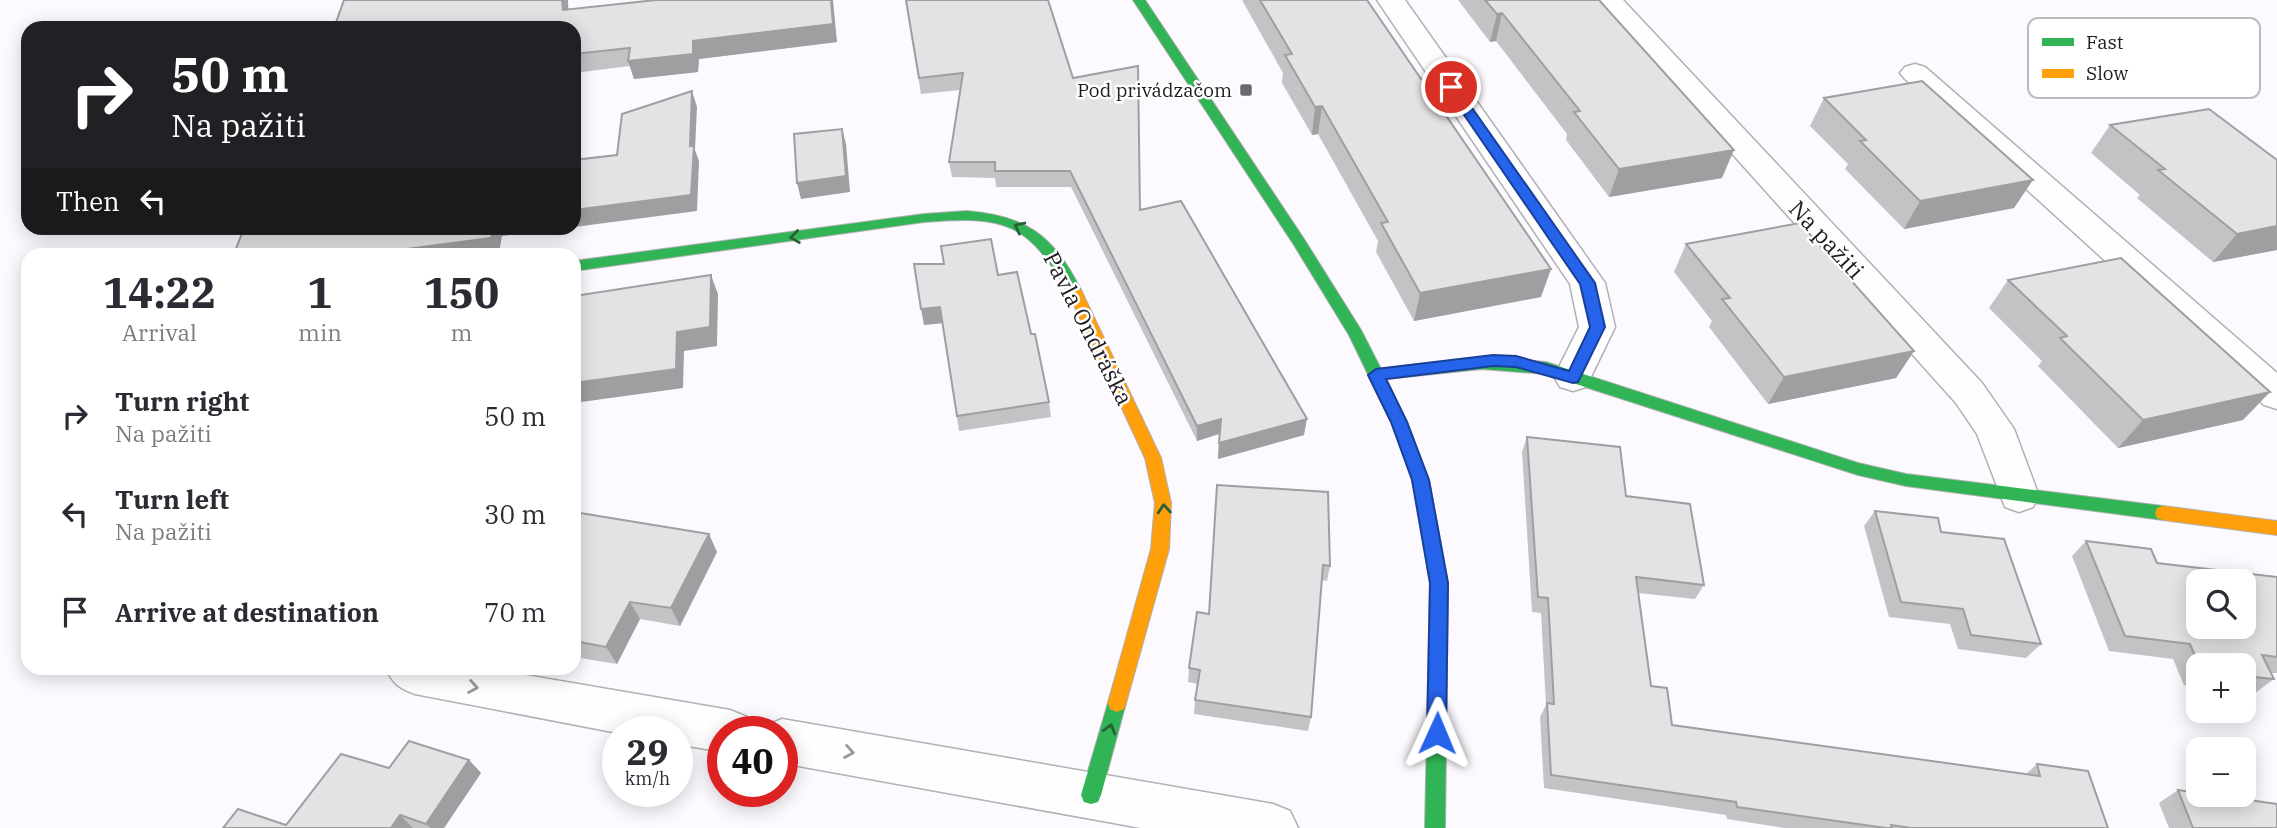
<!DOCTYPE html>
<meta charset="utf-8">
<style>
body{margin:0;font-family:"IBM Plex Serif",serif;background:#f7f7f7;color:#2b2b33;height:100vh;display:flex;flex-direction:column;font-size:26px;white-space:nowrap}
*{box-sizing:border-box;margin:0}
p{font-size:23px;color:#7c7c81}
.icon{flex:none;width:38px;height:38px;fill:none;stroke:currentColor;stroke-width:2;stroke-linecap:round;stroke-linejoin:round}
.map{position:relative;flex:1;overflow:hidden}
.drawer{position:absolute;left:21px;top:248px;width:560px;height:427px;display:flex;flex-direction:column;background:#fff;border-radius:21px;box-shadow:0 4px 18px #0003}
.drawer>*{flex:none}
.banner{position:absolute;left:21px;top:21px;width:560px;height:214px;border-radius:21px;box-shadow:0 4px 18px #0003;background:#202124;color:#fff;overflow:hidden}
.tools{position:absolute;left:2186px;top:569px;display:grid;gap:14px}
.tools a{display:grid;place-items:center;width:70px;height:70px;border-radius:14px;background:#fff;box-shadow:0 4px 18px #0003;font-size:35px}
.speed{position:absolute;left:602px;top:716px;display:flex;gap:14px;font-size:35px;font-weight:700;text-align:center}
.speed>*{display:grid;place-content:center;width:91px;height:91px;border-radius:50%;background:#fff;box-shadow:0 4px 18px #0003;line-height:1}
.speed small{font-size:18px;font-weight:400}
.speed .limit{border:10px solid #d22;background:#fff;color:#111}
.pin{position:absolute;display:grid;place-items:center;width:60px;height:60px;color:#fff;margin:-30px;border:4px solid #fff;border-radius:50%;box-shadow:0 2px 7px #0007}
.me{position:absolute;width:77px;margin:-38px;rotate:1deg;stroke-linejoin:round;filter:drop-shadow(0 0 5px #0008)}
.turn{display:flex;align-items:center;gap:24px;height:147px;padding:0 35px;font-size:32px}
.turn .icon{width:91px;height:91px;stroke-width:2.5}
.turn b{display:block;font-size:49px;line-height:60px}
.then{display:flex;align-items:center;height:66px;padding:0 35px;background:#0003;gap:14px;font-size:26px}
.eta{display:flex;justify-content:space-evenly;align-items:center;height:119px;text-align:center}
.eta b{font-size:42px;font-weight:700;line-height:49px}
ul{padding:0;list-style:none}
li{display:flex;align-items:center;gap:21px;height:98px;padding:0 35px}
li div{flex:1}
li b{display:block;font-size:26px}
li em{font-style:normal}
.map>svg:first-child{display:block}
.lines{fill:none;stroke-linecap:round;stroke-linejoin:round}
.street-casing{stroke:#b1b0b3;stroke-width:3}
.fast-casing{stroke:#b1b0b3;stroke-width:2}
.slow-casing{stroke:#b1b0b3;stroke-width:2}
.street{fill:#fffeff;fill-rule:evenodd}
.fast{fill:#30b455;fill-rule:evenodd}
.slow{fill:#ff9f0a;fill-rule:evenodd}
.wall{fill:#c3c3c6}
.shaded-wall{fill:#9f9fa1}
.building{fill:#e3e3e6;stroke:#9f9fa1;stroke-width:2;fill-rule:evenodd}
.oneway{stroke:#276138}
.oneway2{stroke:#9a999b}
.route{fill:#2563eb;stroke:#184099;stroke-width:2}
.poi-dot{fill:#6c6a6e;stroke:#fff;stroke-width:2.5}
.labels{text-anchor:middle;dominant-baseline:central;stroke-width:5;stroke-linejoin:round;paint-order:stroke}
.far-poi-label{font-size:19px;fill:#1f1d21;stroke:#fff;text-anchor:end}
.street-label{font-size:23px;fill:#1f1d21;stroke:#fff}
.key{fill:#fff;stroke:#bcbbbc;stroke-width:2}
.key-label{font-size:19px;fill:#1f1d21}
</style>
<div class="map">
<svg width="2277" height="828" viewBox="0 0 2277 828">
<rect width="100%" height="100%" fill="#fcfafe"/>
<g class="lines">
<!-- street casing -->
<g class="street-casing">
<g id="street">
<path d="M 1377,0 L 1405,0 L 1605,283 L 1615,327 L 1586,387 L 1573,391 L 1560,387 L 1554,377 L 1579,327 L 1570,284 Z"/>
<path d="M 1594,0 L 1623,0 L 1982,383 L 2014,429 L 2039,496 L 2033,507 L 2019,512 L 2005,507 L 1977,434 L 1956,403 Z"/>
<path d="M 1915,64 L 1925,67 L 2277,373 L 2277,409 L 2264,405 L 1905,79 L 1900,73 L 1905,67 Z"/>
<path d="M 386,668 L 485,668 L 730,710 L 747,717 L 753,732 L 723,732 L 723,752 L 677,744 L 677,732 L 618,733 L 415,694 C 399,688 393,684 386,668 Z"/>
<path d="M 782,719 L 1273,804 L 1290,811 L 1298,828 L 1141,828 L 782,763 L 782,732 L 763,732 L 765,726 Z"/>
</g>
</g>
<!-- fast casing -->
<g class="fast-casing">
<g id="fast">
<path d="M 1133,0 L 1145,0 L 1304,239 L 1361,330 L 1381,369 L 1482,357 L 1546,362 L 1858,463 L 1906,474 L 2163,506 L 2169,508 L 2171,513 L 2169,518 L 2163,520 L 1906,486 L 1858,475 L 1545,374 L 1482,369 L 1386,379 L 1407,422 L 1429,480 L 1448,583 L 1445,828 L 1425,828 L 1430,583 L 1413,480 L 1391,422 L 1349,335 L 1294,245 Z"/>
<path d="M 967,211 C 1027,216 1054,236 1081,290 L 1079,294 L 1069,294 C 1028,222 1005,215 924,222 L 574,271 L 574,261 L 924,214 Z"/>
<path d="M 1117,694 L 1124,697 L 1126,703 L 1101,795 L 1098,802 L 1091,804 L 1084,802 L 1081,795 L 1108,703 L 1110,697 Z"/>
</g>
</g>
<!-- slow casing -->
<g class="slow-casing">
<g id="slow">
<path d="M 1074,285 L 1081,290 L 1161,458 L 1171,503 L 1169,549 L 1126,703 L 1124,709 L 1117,712 L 1110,709 L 1108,703 L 1151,549 L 1155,503 L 1145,458 L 1067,290 Z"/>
<path d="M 2163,506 L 2277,521 L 2277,535 L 2163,520 L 2157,518 L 2155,513 L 2157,508 Z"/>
</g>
</g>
<!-- street -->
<use href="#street" class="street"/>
<!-- fast -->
<use href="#fast" class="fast"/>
<!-- slow -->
<use href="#slow" class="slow"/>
</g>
<!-- wall -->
<g class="wall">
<path d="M 344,0 L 568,0 L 568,10 L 837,42 L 699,59 L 698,72 L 634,79 L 630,66 L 574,73 L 574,28 Z"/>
<path d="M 905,0 L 1073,78 L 1140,210 L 1304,435 L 1218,459 L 1219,434 L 1197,441 L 1071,187 L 996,187 L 995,178 L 952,177 L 949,162 L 960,90 L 921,94 Z"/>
<path d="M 1242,0 L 1367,0 L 1541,297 L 1414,321 L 1376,252 L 1378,241 L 1318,134 L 1312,135 L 1282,83 L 1283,73 Z"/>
<path d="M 1458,0 L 1599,0 L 1722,178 L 1609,197 L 1566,140 L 1567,134 L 1496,41 L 1490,42 Z"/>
<path d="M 1824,98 L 2014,208 L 1904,229 L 1845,169 L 1848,164 L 1810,126 Z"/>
<path d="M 2110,125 L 2277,160 L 2277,250 L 2213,262 L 2137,198 L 2140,195 L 2091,153 Z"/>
<path d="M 1686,244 L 1914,351 L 1896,378 L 1768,404 L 1709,327 L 1712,321 L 1674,272 Z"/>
<path d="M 998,275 L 1031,334 L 1049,402 L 1051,417 L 959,431 L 943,323 L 924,325 Z"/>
<path d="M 2008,280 L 2243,420 L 2118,448 L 2038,366 L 2042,361 L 1989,308 Z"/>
<path d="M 1527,437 L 1626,496 L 1704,585 L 1695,599 L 1638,593 L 1651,686 L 1672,725 L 2026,774 L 2037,764 L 2108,828 L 1785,828 L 1727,819 L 1726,815 L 1544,788 L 1540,717 L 1546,705 L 1541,613 L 1532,612 L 1522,452 Z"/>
<path d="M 1217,485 L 1330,566 L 1327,581 L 1322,580 L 1311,717 L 1308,731 L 1194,714 L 1195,700 L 1198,684 L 1188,682 L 1189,668 L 1209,614 Z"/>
<path d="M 1875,511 L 1941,532 L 2041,644 L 2026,658 L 1958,649 L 1950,624 L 1889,617 L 1864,526 Z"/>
<path d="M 574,512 L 717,552 L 680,626 L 640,619 L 617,664 L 574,657 Z"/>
<path d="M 2086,541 L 2157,563 L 2277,577 L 2277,673 L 2271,673 L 2274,679 L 2255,693 L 2244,692 L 2244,665 L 2198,665 L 2198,686 L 2184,685 L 2173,659 L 2109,651 L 2072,556 Z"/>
<path d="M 469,760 L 481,773 L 444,828 L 223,828 L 286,825 L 389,768 Z"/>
<path d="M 2178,790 L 2277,828 L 2169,828 L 2159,803 Z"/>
</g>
<!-- shaded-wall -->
<g class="shaded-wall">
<path d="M 562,0 L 568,0 L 569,28 L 563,10 Z"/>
<path d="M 831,0 L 833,0 L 837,42 L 699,59 L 698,72 L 634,79 L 628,61 Z"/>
<path d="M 1502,13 L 1496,41 L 1490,42 L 1497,14 Z"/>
<path d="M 692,91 L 697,107 L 695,150 L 699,161 L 697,211 L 574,227 L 574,210 L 690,146 Z"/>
<path d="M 1322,106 L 1318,134 L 1312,135 L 1315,107 Z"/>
<path d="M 842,129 L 846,144 L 850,192 L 801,199 L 797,183 Z"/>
<path d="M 1734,150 L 1722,178 L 1609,197 L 1619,169 Z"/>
<path d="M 2033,180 L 2014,208 L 1904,229 L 1920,201 Z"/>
<path d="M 2277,226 L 2277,250 L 2213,262 L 2237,234 Z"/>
<path d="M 493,228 L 569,228 L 502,236 L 499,253 L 482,256 L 353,256 Z"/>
<path d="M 271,249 L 276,256 L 235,256 L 234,254 Z"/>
<path d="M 1551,269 L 1541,297 L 1414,321 L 1420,293 Z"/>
<path d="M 711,275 L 718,294 L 717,346 L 684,351 L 683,388 L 574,403 L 574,383 L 677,332 Z"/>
<path d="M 940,307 L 943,323 L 924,325 L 921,309 Z"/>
<path d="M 1914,351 L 1896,378 L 1768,404 L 1784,377 Z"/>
<path d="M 2270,392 L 2243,420 L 2118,448 L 2143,420 Z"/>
<path d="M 1221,419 L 1219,434 L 1197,441 L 1197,426 Z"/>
<path d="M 1307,419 L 1304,435 L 1218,459 L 1219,443 Z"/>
<path d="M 709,534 L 717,552 L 680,626 L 671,608 Z"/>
<path d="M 630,602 L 640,619 L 617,664 L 606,647 Z"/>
<path d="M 469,760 L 481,773 L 444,828 L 431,828 L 426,824 Z"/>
<path d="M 400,815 L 413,828 L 391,828 Z"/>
</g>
<!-- building -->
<g class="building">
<path d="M 344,0 L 562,0 L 563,10 L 656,0 L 831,0 L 833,24 L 693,41 L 693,54 L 628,61 L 630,48 L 574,54 L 574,28 L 334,28 Z"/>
<path d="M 906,0 L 1048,0 L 1073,78 L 1138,66 L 1140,210 L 1181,201 L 1307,419 L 1219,443 L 1221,419 L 1197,426 L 1070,171 L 995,171 L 995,162 L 949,162 L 963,73 L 919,78 Z"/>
<path d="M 1260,0 L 1367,0 L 1551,269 L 1420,293 L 1381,223 L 1388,222 L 1322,106 L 1315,107 L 1285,55 L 1292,54 Z"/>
<path d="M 1485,0 L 1599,0 L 1734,150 L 1619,169 L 1574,112 L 1580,111 L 1502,13 L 1497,14 Z"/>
<path d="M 1922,81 L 2033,180 L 1920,201 L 1860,141 L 1866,140 L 1824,98 Z"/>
<path d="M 692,91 L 690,146 L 694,146 L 691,195 L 574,210 L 574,160 L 617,155 L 622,114 Z"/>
<path d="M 2209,109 L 2277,160 L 2277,226 L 2237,234 L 2158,170 L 2165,169 L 2110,125 Z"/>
<path d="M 842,129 L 846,176 L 797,183 L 794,134 Z"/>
<path d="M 1800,223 L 1914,351 L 1784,377 L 1722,299 L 1730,298 L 1686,244 Z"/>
<path d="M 244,228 L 493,228 L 491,238 L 353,256 L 269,256 L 271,249 L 234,254 Z"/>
<path d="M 991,239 L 998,275 L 1017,272 L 1031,334 L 1035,334 L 1049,402 L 957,416 L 940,307 L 921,309 L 914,264 L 944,264 L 941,246 Z"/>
<path d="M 2121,258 L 2270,392 L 2143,420 L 2060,338 L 2067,336 L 2008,280 Z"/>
<path d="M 711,275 L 710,327 L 677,332 L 676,369 L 574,383 L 574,296 Z"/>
<path d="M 1527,437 L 1620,447 L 1626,496 L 1690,504 L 1704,585 L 1636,577 L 1651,686 L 1667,688 L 1672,725 L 2040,776 L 2037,764 L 2088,771 L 2108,828 L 1911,828 L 1891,825 L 1892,828 L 1886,828 L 1737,807 L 1736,802 L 1551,775 L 1547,703 L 1554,704 L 1548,598 L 1538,597 Z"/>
<path d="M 1217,485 L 1328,492 L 1330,566 L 1323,565 L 1311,717 L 1195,700 L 1200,670 L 1189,668 L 1197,612 L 1209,614 Z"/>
<path d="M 1875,511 L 1938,518 L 1941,532 L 2004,539 L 2041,644 L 1971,635 L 1963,609 L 1901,602 Z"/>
<path d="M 574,512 L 709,534 L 671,608 L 630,602 L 606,647 L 574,641 Z"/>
<path d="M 2086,541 L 2151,549 L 2157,563 L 2277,577 L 2277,657 L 2262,655 L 2274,679 L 2244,676 L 2244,665 L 2199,665 L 2190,644 L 2125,636 ZM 2198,581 L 2244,581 L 2244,626 L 2198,626 Z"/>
<path d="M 409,741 L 469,760 L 426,824 L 400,815 L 391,828 L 223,828 L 238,809 L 286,825 L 341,754 L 389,768 Z"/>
<path d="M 2178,790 L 2198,793 L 2198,794 L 2208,794 L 2277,804 L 2277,828 L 2193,828 Z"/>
</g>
<!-- one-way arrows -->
<defs><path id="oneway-chevron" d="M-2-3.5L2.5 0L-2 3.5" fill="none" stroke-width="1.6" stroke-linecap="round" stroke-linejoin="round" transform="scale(1.75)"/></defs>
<g class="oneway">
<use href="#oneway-chevron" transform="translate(1019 227) rotate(-154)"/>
<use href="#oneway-chevron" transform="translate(795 237) rotate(172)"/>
<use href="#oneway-chevron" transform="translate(1164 509) rotate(-94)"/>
<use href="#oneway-chevron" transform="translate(1110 729) rotate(-74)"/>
</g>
<g class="oneway2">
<use href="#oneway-chevron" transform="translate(473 687) rotate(10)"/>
<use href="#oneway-chevron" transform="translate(849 752) rotate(10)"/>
</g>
<!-- route -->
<path class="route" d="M 1451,83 L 1456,85 L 1595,283 L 1605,327 L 1578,382 L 1573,383 L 1516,367 L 1493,366 L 1386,379 L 1407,422 L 1429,480 L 1448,583 L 1446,733 L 1443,739 L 1437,742 L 1430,739 L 1427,733 L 1430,583 L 1412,480 L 1391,422 L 1368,375 L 1376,369 L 1493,355 L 1516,356 L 1569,371 L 1590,327 L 1580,284 L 1445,87 Z"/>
<!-- markers -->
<rect class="poi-dot" x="1239" y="83" width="14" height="14" rx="3.5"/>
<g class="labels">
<!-- far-poi labels -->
<g class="far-poi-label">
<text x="1232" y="90">Pod privádzačom</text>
</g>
<!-- street labels -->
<g class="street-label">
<text transform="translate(1827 239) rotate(47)">Na pažiti</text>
<text transform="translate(1089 328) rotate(63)">Pavla Ondráška</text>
</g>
</g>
<!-- legend -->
<rect x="2028" y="18" width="232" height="80" rx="10" class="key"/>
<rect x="2042" y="38" width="32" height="8" fill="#30b455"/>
<rect x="2042" y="69" width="32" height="9" fill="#ff9f0a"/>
<g class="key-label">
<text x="2086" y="49">Fast</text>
<text x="2086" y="80">Slow</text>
</g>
</svg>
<div class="tools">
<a><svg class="icon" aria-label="search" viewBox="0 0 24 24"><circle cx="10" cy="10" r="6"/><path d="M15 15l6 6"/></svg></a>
<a>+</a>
<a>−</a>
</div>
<div class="speed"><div>29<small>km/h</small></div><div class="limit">40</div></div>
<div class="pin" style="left:1451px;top:87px;background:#d93025"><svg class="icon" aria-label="arrive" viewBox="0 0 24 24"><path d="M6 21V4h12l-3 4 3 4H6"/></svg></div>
<svg class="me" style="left:1437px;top:733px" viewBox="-20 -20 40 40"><path d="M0-17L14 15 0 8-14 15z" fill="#2563eb" stroke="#fff" stroke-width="4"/></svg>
<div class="banner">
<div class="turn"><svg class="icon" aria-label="right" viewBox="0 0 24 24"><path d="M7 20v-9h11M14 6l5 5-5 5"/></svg><div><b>50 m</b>Na pažiti</div></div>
<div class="then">Then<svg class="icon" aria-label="left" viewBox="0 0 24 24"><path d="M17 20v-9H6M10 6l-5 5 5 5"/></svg></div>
</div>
<section class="drawer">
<div class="eta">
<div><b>14:22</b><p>Arrival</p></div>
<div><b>1</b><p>min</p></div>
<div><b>150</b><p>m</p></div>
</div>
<ul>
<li><svg class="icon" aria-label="right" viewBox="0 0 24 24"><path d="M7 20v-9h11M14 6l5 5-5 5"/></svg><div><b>Turn right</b><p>Na pažiti</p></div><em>50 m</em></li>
<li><svg class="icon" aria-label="left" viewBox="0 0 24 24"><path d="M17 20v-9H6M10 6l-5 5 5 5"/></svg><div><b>Turn left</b><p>Na pažiti</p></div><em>30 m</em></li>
<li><svg class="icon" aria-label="arrive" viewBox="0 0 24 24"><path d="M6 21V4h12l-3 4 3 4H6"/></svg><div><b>Arrive at destination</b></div><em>70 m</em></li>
</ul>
</section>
</div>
